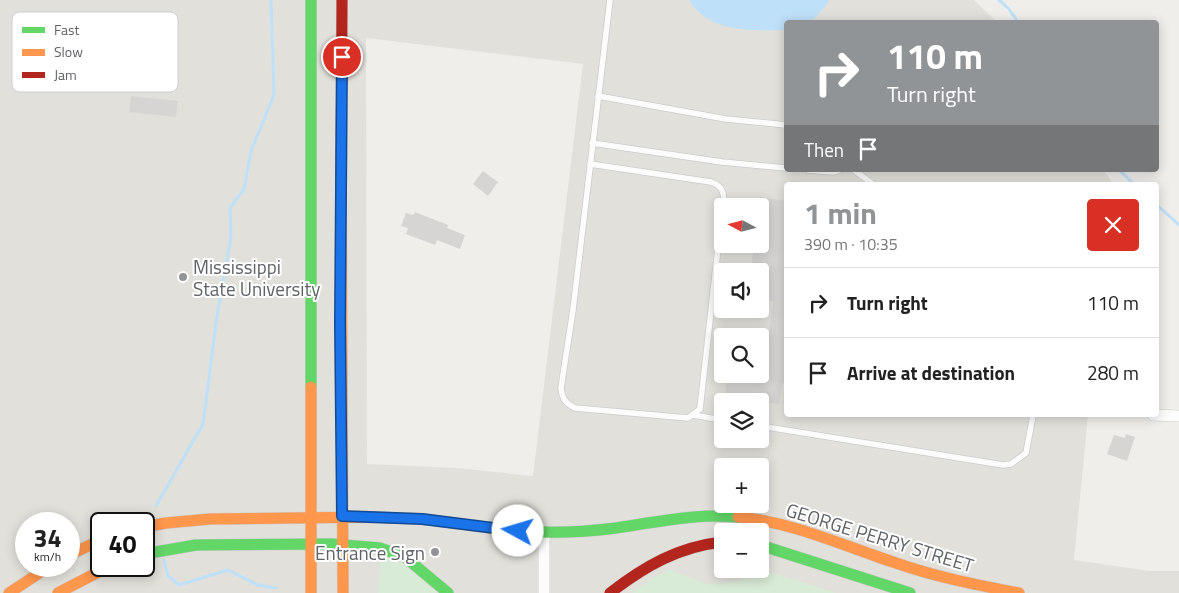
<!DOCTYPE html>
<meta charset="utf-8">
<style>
body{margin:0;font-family:"Titillium Web",sans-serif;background:#f6f6f6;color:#222;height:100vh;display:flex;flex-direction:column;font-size:19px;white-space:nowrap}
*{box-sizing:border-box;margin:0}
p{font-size:16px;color:#767676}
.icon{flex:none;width:28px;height:28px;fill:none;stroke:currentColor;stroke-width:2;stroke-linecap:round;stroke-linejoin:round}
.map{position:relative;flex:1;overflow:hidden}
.side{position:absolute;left:784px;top:182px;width:375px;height:235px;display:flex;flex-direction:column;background:#fff;border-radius:5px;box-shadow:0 2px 12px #0003}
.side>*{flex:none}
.hud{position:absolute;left:784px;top:20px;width:375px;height:152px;border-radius:5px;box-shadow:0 2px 12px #0003;background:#919496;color:#fff;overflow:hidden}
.needle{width:32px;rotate:277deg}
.buttons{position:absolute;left:714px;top:198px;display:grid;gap:10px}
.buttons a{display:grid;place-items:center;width:55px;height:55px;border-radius:5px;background:#fff;box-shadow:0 2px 12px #0003;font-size:25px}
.speed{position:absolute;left:15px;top:512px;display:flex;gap:10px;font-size:25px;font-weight:700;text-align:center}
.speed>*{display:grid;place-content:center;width:65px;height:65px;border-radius:50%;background:#fff;box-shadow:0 2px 12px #0003;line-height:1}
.speed small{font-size:12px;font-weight:400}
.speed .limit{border:2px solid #111;border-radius:8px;background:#fff;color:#111}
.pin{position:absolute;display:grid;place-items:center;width:42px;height:42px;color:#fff;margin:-21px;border:2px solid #fff;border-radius:50%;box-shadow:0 1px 5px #0007}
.me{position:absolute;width:55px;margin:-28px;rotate:276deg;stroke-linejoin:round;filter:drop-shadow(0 0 4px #0008)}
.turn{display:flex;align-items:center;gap:18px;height:105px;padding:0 20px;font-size:22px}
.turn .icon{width:65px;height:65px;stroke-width:2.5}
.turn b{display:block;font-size:35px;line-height:42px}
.then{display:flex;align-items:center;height:48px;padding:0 20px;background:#0003;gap:10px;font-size:19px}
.round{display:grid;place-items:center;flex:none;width:52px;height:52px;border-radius:5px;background:#f6f6f6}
.headline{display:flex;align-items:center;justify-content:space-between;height:85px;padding:0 20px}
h1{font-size:30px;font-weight:700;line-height:38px;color:#919496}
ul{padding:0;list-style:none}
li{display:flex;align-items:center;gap:15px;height:70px;padding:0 20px;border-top:1px solid #e0e0e0}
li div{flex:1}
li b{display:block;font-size:19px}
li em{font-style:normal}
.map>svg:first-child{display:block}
.education{fill:#e2e0da;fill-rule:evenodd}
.green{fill:#d8ebd6}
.water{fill:#bfe0f9}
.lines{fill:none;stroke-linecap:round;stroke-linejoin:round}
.stream{stroke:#bfe0f9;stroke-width:3}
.building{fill:#d6d5d3}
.lane-casing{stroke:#cbcccc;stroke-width:7}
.street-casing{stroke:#cbcccc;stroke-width:12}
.fast-casing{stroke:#cacacb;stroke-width:12}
.slow-casing{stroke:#cacacb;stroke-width:12}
.jam-casing{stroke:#cacacb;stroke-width:12}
.lane{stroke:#fdfcfc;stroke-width:5.5}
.street{stroke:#fdfcfc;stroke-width:11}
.fast{stroke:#63d668;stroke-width:11}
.slow{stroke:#ff974d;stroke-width:11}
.jam{stroke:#b3261e;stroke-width:11}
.route-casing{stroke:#114b97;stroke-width:12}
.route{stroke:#1a73e8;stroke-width:9}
.poi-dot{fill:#919496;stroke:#fff;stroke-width:2}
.labels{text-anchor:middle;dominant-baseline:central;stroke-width:4;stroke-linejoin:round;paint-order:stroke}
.poi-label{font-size:19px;fill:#5f6368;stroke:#fff;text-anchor:start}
.street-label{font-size:19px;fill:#5f6368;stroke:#fff}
.key{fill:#fff;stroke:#cfd0d2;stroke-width:1}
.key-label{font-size:14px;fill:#5f6368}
</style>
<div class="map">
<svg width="1179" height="593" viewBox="0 0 1179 593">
<rect width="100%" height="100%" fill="#efeeea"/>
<!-- education -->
<path class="education" d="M 0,0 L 974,0 L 997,22 L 786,22 L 786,170 L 1103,170 L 1111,180 L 1110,185 L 786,185 L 786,415 L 1088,415 L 1074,560 L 1149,571 L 1179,571 L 1179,593 L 0,593 ZM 366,38 L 583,64 L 533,476 L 456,468 L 367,464 ZM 722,206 L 760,206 L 760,244 L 722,244 ZM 722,271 L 760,271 L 760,309 L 722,309 ZM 722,336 L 760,336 L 760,374 L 722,374 ZM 722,401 L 760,401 L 760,439 L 722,439 ZM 722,466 L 760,466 L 760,504 L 722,504 ZM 26,524 L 69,524 L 69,566 L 26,566 ZM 101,524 L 144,524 L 144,566 L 101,566 ZM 722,531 L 760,531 L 760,569 L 722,569 Z"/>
<!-- green -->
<g class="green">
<path d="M 381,555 L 402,563 L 437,593 L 378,593 Z"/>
<path d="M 669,570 L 707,584 L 730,583 L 772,573 L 836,593 L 632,593 L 652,578 Z"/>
</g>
<!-- water -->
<path class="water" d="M 689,0 L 830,0 C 812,23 816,22 786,22 L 786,30 C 752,31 709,33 689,0 Z"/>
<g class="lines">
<!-- stream -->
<g class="stream">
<path d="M 999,0 L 1009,9 L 1018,22"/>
<path d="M 1119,170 L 1135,185"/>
<path d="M 1156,204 L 1179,225"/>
<path d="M 156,506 L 203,424 L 217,316 L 231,237 L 230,208 L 244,189 L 251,151 L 274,95 L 271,0"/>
<path d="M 164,560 L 168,576 L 179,585 L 228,570 L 258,585 L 276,588"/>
</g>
</g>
<!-- building -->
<g class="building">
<path d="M 131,96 L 178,101 L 176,117 L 129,112 Z"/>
<path d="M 483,171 L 498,182 L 488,196 L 473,184 Z"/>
<path d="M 760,197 L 786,201 L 786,384 L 782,383 L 779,404 L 725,397 L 728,374 L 760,374 L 760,347 L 767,348 L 773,301 L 760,299 L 760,271 L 751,271 L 754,244 L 760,244 Z"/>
<path d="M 415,212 L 448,225 L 447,228 L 465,235 L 460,249 L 437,240 L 435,245 L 406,234 L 408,228 L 401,226 L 406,213 L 413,215 Z"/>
<path d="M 1126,434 L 1135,437 L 1127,461 L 1107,454 L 1114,435 L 1125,438 Z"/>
</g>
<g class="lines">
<!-- lane casing -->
<g class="lane-casing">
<g id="lane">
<path d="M 610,0 L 573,310 L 561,388 C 562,398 565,403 575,408 L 688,418 L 700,409 L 722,213"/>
<path d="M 598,96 L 726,119 L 786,125"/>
<path d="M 592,143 L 722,162 L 786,168"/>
<path d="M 590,164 L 711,182 C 723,186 725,194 723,206"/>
<path d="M 808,170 L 834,172 L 840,170"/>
<path d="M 854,170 L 874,185"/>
<path d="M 693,415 L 722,420"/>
<path d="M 760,426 L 1003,465 L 1011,464 L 1026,453 L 1033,415"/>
</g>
</g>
<!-- street casing -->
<g class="street-casing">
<g id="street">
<path d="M 1153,415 L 1179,416"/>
<path d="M 544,533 L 544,593"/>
</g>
</g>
<!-- fast casing -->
<g class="fast-casing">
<g id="fast">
<path d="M 311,0 L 311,387"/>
<path d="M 498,529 C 537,534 577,533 616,528 C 657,522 697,513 738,517"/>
<path d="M 760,545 L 910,593"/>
<path d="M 144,554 L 196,545 L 332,544 L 380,548 L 405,557 L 448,593"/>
</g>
</g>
<!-- slow casing -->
<g class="slow-casing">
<g id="slow">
<path d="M 341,196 L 343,593"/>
<path d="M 311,387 L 311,593"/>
<path d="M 738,517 C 793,522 844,546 896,563 C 936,577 977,585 1019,593"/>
<path d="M 144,527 L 166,523 L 210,519 L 373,517 L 424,519 L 498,529"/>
<path d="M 69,555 L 101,540"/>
<path d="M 9,593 L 50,566"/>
<path d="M 58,593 L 110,566"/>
</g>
</g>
<!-- jam casing -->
<g class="jam-casing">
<g id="jam">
<path d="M 341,196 L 342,0"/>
<path d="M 610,593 C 645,566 678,547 722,542"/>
</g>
</g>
<!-- lane -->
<use href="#lane" class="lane"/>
<!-- street -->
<use href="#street" class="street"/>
<!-- fast -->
<use href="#fast" class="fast"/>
<!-- slow -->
<use href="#slow" class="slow"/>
<!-- jam -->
<use href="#jam" class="jam"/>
</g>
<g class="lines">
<!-- route casing -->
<g class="route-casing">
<path id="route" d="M 342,57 L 340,323 L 342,516 L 422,519 L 518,531"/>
</g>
<!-- route -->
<use href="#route" class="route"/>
</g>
<!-- markers -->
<g class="poi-dot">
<circle cx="183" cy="277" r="5"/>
<circle cx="435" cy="552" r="5"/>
</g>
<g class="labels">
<!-- poi labels -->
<g class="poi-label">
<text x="193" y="266">Mississippi<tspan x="193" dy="22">State University</tspan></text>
<text x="425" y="552" text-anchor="end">Entrance Sign</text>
</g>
<!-- street labels -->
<g class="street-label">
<text transform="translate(880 537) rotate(17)">GEORGE PERRY STREET</text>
</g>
</g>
<!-- legend -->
<rect x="12" y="12" width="166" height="80" rx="8" class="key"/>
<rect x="22" y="27" width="23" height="6" fill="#63d668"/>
<rect x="22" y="49" width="23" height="7" fill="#ff974d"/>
<rect x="22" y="72" width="23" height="6" fill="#b3261e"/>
<g class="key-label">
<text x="54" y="35">Fast</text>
<text x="54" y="57">Slow</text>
<text x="54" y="80">Jam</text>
</g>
</svg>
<div class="buttons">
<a><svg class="needle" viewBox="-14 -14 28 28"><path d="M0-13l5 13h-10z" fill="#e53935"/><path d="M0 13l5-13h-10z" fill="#767676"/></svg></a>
<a><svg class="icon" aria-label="sound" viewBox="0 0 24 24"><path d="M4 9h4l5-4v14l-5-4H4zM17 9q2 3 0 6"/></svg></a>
<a><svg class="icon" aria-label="search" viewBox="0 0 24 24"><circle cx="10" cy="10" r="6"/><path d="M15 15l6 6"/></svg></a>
<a><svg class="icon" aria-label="layers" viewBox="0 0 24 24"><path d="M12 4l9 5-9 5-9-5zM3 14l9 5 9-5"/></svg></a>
<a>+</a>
<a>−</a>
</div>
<div class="speed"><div>34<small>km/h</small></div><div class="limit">40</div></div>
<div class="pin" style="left:342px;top:57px;background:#d93025"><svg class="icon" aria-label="arrive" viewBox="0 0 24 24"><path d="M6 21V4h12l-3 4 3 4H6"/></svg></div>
<svg class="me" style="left:518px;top:531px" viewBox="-20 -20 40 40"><circle r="19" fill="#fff"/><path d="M0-13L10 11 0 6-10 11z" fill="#1a73e8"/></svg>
<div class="hud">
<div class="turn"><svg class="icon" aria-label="right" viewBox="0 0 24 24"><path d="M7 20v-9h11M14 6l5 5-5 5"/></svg><div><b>110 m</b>Turn right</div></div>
<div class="then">Then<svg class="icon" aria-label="arrive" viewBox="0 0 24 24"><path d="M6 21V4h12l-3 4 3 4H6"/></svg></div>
</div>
<section class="side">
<div class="headline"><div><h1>1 min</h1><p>390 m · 10:35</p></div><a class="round" style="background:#d93025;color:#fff"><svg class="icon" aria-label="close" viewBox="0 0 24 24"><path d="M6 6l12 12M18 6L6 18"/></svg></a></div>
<ul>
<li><svg class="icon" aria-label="right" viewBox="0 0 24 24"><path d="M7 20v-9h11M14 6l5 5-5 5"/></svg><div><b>Turn right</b></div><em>110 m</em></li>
<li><svg class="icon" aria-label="arrive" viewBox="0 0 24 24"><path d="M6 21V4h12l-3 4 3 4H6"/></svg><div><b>Arrive at destination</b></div><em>280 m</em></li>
</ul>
</section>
</div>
